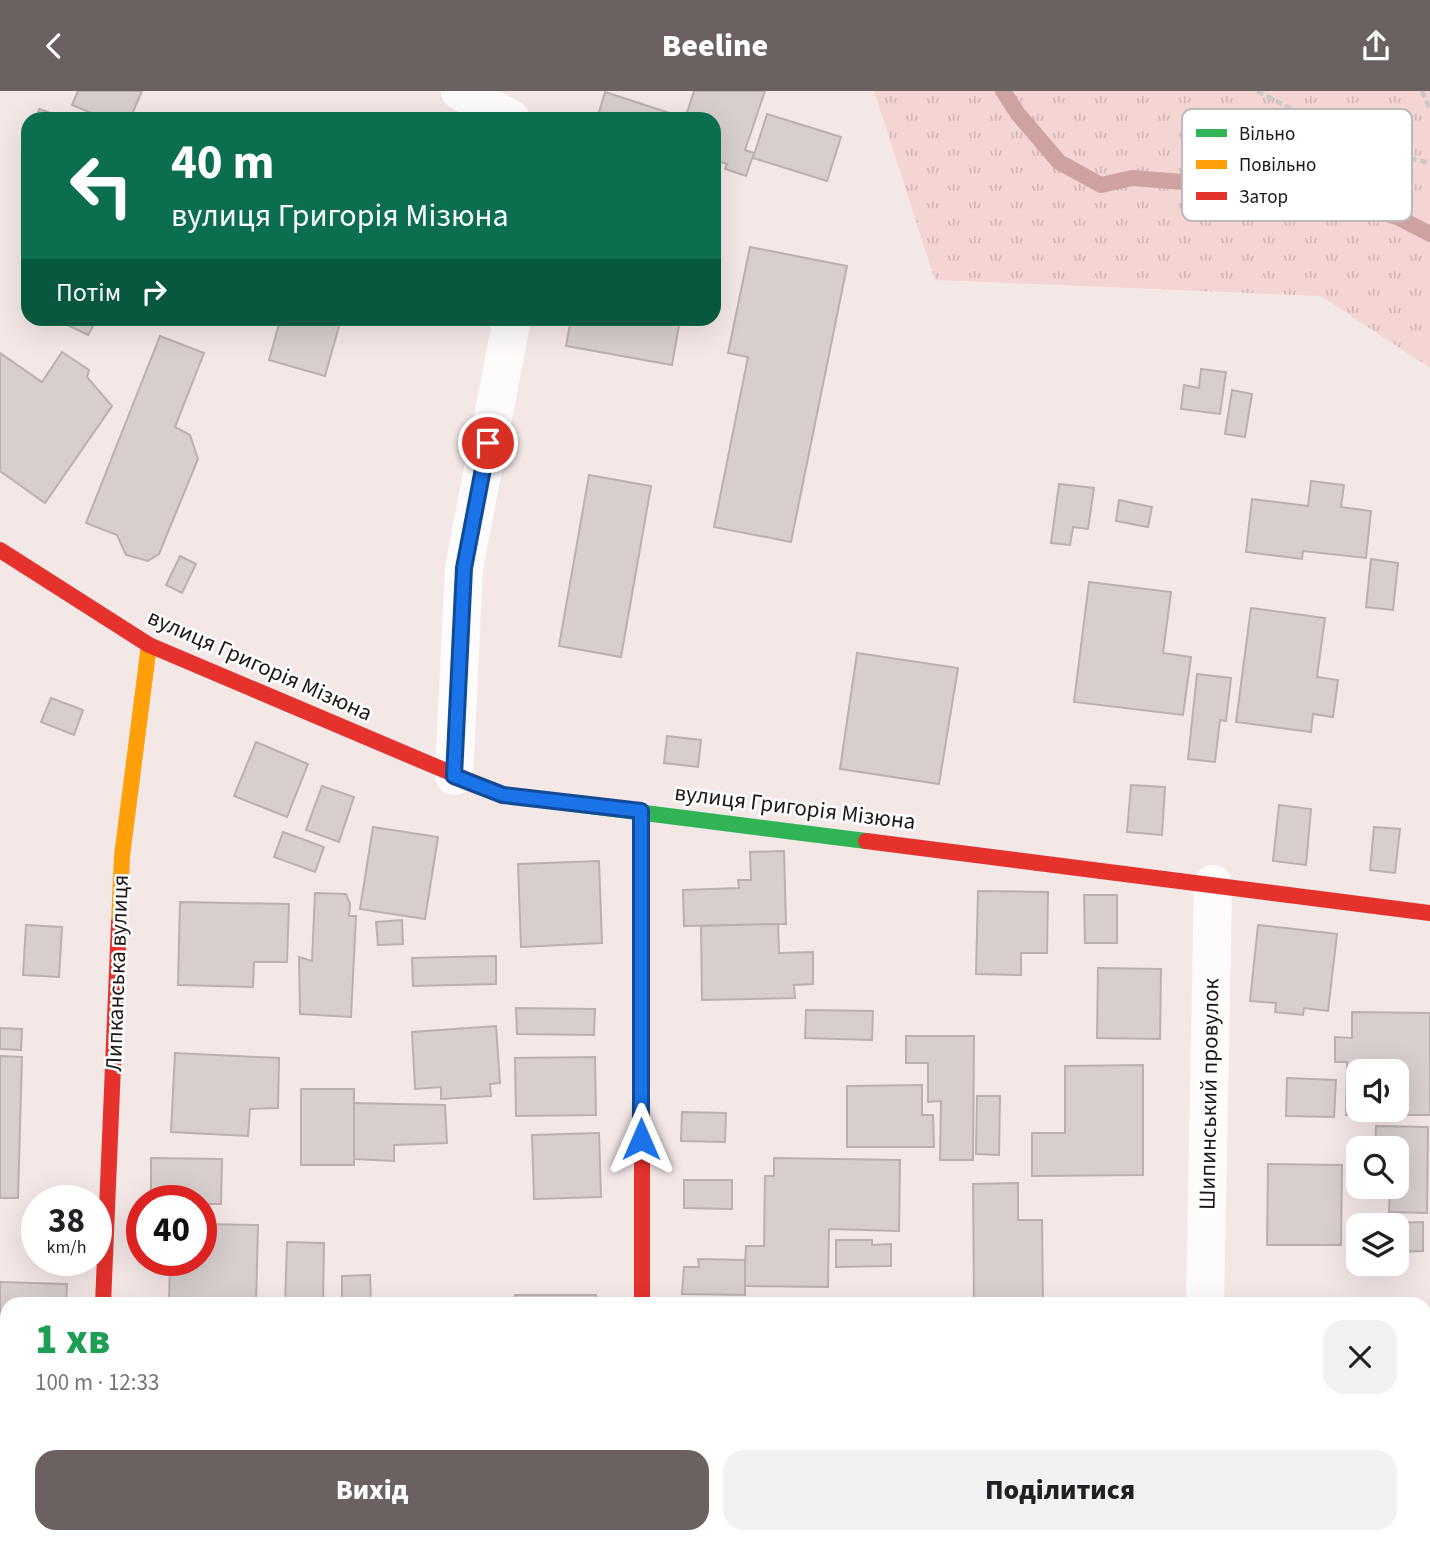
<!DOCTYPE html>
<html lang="uk">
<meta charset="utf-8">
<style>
body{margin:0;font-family:"Source Sans 3",sans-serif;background:#f2f2f2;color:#202124;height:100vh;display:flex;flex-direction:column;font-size:26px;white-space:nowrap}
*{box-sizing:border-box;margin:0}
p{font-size:23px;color:#757577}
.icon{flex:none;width:38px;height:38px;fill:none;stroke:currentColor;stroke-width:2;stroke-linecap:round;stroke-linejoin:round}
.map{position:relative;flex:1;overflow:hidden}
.drawer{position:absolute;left:0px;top:1206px;width:1432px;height:247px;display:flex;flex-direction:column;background:#fff;border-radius:21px 21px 0 0;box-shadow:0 7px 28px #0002}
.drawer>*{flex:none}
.guide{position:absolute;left:21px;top:21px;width:700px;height:214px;border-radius:21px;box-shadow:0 7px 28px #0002;background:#0b6e4f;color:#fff;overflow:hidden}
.buttons{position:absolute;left:1346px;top:968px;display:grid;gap:14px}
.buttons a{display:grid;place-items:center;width:63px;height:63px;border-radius:14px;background:#fff;box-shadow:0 7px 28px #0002;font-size:35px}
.speed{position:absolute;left:21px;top:1094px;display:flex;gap:14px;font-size:35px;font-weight:700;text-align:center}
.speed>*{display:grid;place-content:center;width:91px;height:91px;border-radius:50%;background:#fff;box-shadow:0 7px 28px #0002;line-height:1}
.speed small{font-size:18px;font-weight:400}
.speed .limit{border:10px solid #d22;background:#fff;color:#111}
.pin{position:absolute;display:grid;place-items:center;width:60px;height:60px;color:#fff;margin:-30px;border:4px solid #fff;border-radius:50%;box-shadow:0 2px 7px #0007}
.me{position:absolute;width:77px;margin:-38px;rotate:0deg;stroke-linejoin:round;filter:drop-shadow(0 0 5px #0008)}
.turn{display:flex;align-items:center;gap:24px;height:147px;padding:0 35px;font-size:32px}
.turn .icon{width:91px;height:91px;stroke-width:2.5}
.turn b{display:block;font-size:49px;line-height:60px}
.then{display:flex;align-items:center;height:66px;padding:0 35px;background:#0003;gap:14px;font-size:26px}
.round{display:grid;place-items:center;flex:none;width:74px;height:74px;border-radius:21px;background:#f2f2f2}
.head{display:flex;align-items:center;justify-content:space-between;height:119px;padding:0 35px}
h1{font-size:42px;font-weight:800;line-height:52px;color:#1e9e55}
.primary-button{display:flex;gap:14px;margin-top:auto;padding:14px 35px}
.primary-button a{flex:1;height:80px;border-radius:21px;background:#6a6160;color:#fff;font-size:28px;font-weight:800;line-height:80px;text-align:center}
.primary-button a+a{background:#f2f2f2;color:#202124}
header{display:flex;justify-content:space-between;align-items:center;height:91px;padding:0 35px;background:#6a6160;color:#fff;font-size:32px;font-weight:800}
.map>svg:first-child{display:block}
.grass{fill:url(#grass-tufts)}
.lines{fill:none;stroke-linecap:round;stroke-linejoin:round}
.stream{stroke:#cda2a1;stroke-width:16}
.building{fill:#d8cece;stroke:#bab0af;stroke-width:2;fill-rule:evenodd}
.path{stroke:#ccc8c7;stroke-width:4.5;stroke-dasharray:7 3.5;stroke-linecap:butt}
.street{stroke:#fdfcfb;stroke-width:38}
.fast{stroke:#30b455;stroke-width:16}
.slow{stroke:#ff9f0a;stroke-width:16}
.jam{stroke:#e5322d;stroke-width:16}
.route-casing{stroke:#114b97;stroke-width:18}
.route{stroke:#1a73e8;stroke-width:12}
.labels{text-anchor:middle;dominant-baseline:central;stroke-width:5;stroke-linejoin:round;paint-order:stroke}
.street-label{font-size:23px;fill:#1f1817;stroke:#fff}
.key{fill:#fff;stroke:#bcbab9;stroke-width:2}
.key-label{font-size:19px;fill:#1f1817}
</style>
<header><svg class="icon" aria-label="back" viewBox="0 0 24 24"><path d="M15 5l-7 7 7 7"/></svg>Beeline<svg class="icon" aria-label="share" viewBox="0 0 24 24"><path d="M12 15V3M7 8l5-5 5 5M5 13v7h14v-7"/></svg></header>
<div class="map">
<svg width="1430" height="1452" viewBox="0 0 1430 1452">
<defs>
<pattern id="grass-tufts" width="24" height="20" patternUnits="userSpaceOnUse" patternTransform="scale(1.75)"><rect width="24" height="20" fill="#f5d5d4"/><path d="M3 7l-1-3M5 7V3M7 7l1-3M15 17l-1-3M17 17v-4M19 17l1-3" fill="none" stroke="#d2b6b5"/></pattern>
</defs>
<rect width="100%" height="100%" fill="#f4e8e7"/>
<!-- grass -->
<path class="grass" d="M 874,0 L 1430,0 L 1430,277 L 1321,205 L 935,189 Z"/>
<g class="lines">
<!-- stream -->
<path class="stream" d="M 1003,0 L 1018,23 L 1059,71 L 1101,94 L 1132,87 L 1311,101 L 1397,126 L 1430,143"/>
</g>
<!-- building -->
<g class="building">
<path d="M 78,0 L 142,0 L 130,28 L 106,28 L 72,14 Z"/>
<path d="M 694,0 L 765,0 L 745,59 L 754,62 L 746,85 L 725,78 L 727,73 L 714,69 L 714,28 L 685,28 Z"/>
<path d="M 605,1 L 685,27 L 685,28 L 597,28 Z"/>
<path d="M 39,18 L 68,28 L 36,28 Z"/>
<path d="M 767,23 L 841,46 L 827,90 L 753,67 Z"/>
<path d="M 750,156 L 847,175 L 791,451 L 714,436 L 748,266 L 728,262 Z"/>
<path d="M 60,228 L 97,228 L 88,244 L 59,230 Z"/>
<path d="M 296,228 L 341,228 L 325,285 L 269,269 L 280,229 L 294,234 Z"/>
<path d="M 571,228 L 680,228 L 672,274 L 566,255 Z"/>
<path d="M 160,245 L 204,262 L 175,336 L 190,344 L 198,368 L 159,463 L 148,470 L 126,464 L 117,444 L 86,432 Z"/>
<path d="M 62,261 L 89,279 L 87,286 L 112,315 L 45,412 L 0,380 L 0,262 L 42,291 Z"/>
<path d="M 1201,278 L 1226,281 L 1220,323 L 1181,318 L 1184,294 L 1199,297 Z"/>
<path d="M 1232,299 L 1252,303 L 1245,346 L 1225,343 Z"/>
<path d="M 589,384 L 651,395 L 621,566 L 559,555 Z"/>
<path d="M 1311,390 L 1344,394 L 1341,416 L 1371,420 L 1366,467 L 1303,460 L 1302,468 L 1246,461 L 1252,408 L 1308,415 Z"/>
<path d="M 1059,393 L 1094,397 L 1088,438 L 1073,436 L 1070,454 L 1051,452 Z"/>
<path d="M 1119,409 L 1152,416 L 1148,436 L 1116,430 Z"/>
<path d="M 180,465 L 196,473 L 182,502 L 166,494 Z"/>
<path d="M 1371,468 L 1398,472 L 1393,519 L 1366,516 Z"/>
<path d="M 1089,491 L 1171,501 L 1163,562 L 1191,566 L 1183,624 L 1074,611 Z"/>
<path d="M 1251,517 L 1325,527 L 1317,586 L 1338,589 L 1333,626 L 1313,623 L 1311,641 L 1236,631 Z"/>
<path d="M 857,562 L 958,577 L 939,693 L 840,678 Z"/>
<path d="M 1197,583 L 1231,587 L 1226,630 L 1220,629 L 1215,671 L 1188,668 Z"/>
<path d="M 51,607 L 83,619 L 74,644 L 41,631 Z"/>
<path d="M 667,645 L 701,649 L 698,676 L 664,672 Z"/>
<path d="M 256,651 L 308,673 L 287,726 L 234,705 Z"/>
<path d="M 1131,694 L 1165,696 L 1162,744 L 1127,741 Z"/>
<path d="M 322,695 L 354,706 L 339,751 L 306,739 Z"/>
<path d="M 1279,714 L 1311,718 L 1306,774 L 1273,770 Z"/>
<path d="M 373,736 L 438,746 L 425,828 L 360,818 Z"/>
<path d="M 1374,736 L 1400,738 L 1395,782 L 1370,779 Z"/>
<path d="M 283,741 L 324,756 L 315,781 L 274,766 Z"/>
<path d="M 784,760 L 786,833 L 684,835 L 683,799 L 739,797 L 738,789 L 751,789 L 750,761 Z"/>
<path d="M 599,770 L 602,852 L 521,856 L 518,773 Z"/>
<path d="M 978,800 L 1048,801 L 1047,862 L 1021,862 L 1021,884 L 976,883 Z"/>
<path d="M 315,802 L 346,803 L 350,813 L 349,825 L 356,825 L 351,926 L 300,923 L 299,866 L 312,870 Z"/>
<path d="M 1084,804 L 1117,804 L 1117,852 L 1085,852 Z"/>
<path d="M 180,811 L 289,813 L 287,871 L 254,871 L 253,896 L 178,894 Z"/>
<path d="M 402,829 L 403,853 L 378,854 L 376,831 Z"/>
<path d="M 778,833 L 779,862 L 813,861 L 813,893 L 794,894 L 795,907 L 702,909 L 701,835 Z"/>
<path d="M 26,834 L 62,836 L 59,886 L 23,884 Z"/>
<path d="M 1258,834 L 1337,843 L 1328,920 L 1304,917 L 1303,924 L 1275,921 L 1276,912 L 1250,910 Z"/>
<path d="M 496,865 L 496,893 L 413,895 L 412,867 Z"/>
<path d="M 1098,877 L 1161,878 L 1160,948 L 1097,947 Z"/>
<path d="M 516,917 L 595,918 L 594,944 L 517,943 Z"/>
<path d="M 806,919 L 873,920 L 872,949 L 805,947 Z"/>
<path d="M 1352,921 L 1430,922 L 1430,1024 L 1346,1024 L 1347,971 L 1335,971 L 1335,946 L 1352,947 ZM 1358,980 L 1396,980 L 1396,1018 L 1358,1018 Z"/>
<path d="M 496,935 L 500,992 L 490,993 L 491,1005 L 441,1008 L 441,996 L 415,998 L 412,941 Z"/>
<path d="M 0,937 L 22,938 L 21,959 L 0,958 Z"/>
<path d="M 906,945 L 974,945 L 973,1069 L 940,1069 L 941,1010 L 928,1011 L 928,972 L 906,972 Z"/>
<path d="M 175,962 L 279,967 L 278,1017 L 250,1018 L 248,1045 L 171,1041 Z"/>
<path d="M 0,965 L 22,966 L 18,1107 L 0,1107 Z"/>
<path d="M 595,966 L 596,1024 L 516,1025 L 515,967 Z"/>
<path d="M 1143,974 L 1143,1084 L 1032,1085 L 1032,1042 L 1065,1042 L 1065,975 Z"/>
<path d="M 1287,987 L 1336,989 L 1334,1026 L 1286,1025 Z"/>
<path d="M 922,994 L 922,1024 L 933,1024 L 934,1056 L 847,1056 L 847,995 Z"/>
<rect x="301" y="998" width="53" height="76"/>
<path d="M 977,1005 L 1000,1005 L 999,1064 L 976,1063 Z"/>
<path d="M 354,1012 L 445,1014 L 447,1052 L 394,1054 L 394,1070 L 354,1068 Z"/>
<path d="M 682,1021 L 726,1022 L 725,1051 L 681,1050 Z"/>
<path d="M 1376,1035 L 1428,1036 L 1427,1122 L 1389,1121 L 1390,1096 L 1396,1096 L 1396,1057 L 1375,1057 Z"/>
<path d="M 599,1042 L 601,1106 L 534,1108 L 532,1044 Z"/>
<path d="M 151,1067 L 222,1068 L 221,1113 L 201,1113 L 201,1110 L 151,1110 Z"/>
<path d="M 774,1067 L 900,1069 L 899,1140 L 829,1138 L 828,1196 L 744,1195 L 746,1155 L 764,1155 L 765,1085 L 774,1085 Z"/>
<path d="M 1268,1073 L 1342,1074 L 1341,1154 L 1267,1154 Z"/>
<path d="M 684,1089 L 732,1089 L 732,1118 L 684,1117 Z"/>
<path d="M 1018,1092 L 1018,1129 L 1042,1129 L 1043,1213 L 974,1213 L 973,1093 Z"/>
<path d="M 1423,1131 L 1423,1160 L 1396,1161 L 1395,1132 Z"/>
<path d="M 201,1133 L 258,1134 L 256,1213 L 169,1213 L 170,1169 L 201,1169 Z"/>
<path d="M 836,1149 L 872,1149 L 872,1154 L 891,1153 L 891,1175 L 836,1176 Z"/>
<path d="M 287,1151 L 324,1152 L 323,1213 L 285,1213 Z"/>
<path d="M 698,1168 L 745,1169 L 745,1204 L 682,1203 L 684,1176 L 699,1176 Z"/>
<path d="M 370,1184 L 371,1213 L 342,1213 L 342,1185 Z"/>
<path d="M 0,1191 L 67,1193 L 66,1213 L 7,1213 L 7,1446 L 59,1446 L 59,1452 L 0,1452 Z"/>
<rect x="515" y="1204" width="81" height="9"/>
<path d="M 1429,1344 L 1430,1439 L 1426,1439 L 1426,1452 L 1398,1452 L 1398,1446 L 1424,1446 L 1424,1345 Z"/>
<rect x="287" y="1446" width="49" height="6"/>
<rect x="336" y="1446" width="44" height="6"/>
<rect x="410" y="1446" width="190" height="6"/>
<rect x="895" y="1446" width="121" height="6"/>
<rect x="1261" y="1446" width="75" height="6"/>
</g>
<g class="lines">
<!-- path -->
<g class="path">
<path d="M 1257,0 L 1368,58 L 1430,72"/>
<path d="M 1422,0 L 1430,18"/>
</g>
<!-- street -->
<g class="street">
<path d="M 460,0 L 511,28"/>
<path d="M 454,685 L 464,477 L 512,228"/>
<path d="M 1205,1213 L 1213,793"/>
<path d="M 642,1446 L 642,1452"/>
<path d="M 93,1452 L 94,1446"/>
<path d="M 1201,1452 L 1201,1446"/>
</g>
<!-- fast -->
<path class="fast" d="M 491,699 L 503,704 L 866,750"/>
<!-- slow -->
<g class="slow">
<path d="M 641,720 L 642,1051"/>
<path d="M 119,832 L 122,765 L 149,554"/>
</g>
<!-- jam -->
<g class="jam">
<path d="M 0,459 L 149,554 L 491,699"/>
<path d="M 866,750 L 1430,822"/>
<path d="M 642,1051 L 642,1213"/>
<path d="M 103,1213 L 119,832"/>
</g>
</g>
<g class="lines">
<!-- route casing -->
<g class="route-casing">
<path id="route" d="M 488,352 L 464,477 L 454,685 L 503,704 L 641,720 L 641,1048"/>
</g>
<!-- route -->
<use href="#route" class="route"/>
</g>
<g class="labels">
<!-- street labels -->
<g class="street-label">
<text transform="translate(260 574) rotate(24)">вулиця Григорія Мізюна</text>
<text transform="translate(795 716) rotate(7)">вулиця Григорія Мізюна</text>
<text transform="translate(117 882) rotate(-88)">Липканська вулиця</text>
<text transform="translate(1209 1003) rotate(-89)">Шипинський провулок</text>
</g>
</g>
<!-- legend -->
<rect x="1182" y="18" width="230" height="112" rx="10" class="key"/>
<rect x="1196" y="38" width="31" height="8" fill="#30b455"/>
<rect x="1196" y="69" width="31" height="9" fill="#ff9f0a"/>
<rect x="1196" y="101" width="31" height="8" fill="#e5322d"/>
<g class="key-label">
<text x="1239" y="49">Вільно</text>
<text x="1239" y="80">Повільно</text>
<text x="1239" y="112">Затор</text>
</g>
</svg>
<div class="buttons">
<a><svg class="icon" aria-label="sound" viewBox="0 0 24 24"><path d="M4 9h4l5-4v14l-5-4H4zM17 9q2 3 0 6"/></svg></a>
<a><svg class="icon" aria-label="search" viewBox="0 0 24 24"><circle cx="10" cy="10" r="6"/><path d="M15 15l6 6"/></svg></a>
<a><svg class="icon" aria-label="layers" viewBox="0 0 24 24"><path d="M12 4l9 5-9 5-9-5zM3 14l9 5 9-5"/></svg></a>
</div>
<div class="speed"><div>38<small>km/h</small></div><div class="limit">40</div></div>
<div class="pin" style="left:488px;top:352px;background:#d93025"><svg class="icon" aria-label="arrive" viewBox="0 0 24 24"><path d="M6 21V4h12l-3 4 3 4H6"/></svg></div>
<svg class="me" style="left:641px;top:1048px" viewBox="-20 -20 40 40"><path d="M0-17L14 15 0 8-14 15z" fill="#1a73e8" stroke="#fff" stroke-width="4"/></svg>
<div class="guide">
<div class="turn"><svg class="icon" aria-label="left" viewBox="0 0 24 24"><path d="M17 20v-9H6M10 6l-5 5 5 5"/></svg><div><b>40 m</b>вулиця Григорія Мізюна</div></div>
<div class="then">Потім<svg class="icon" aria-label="right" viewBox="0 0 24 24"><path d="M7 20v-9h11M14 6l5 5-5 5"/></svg></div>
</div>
<section class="drawer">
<div class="head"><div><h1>1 хв</h1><p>100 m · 12:33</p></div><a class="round"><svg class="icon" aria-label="close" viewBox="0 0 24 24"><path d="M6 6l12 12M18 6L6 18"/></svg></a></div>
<div class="primary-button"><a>Вихід</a><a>Поділитися</a></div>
</section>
</div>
